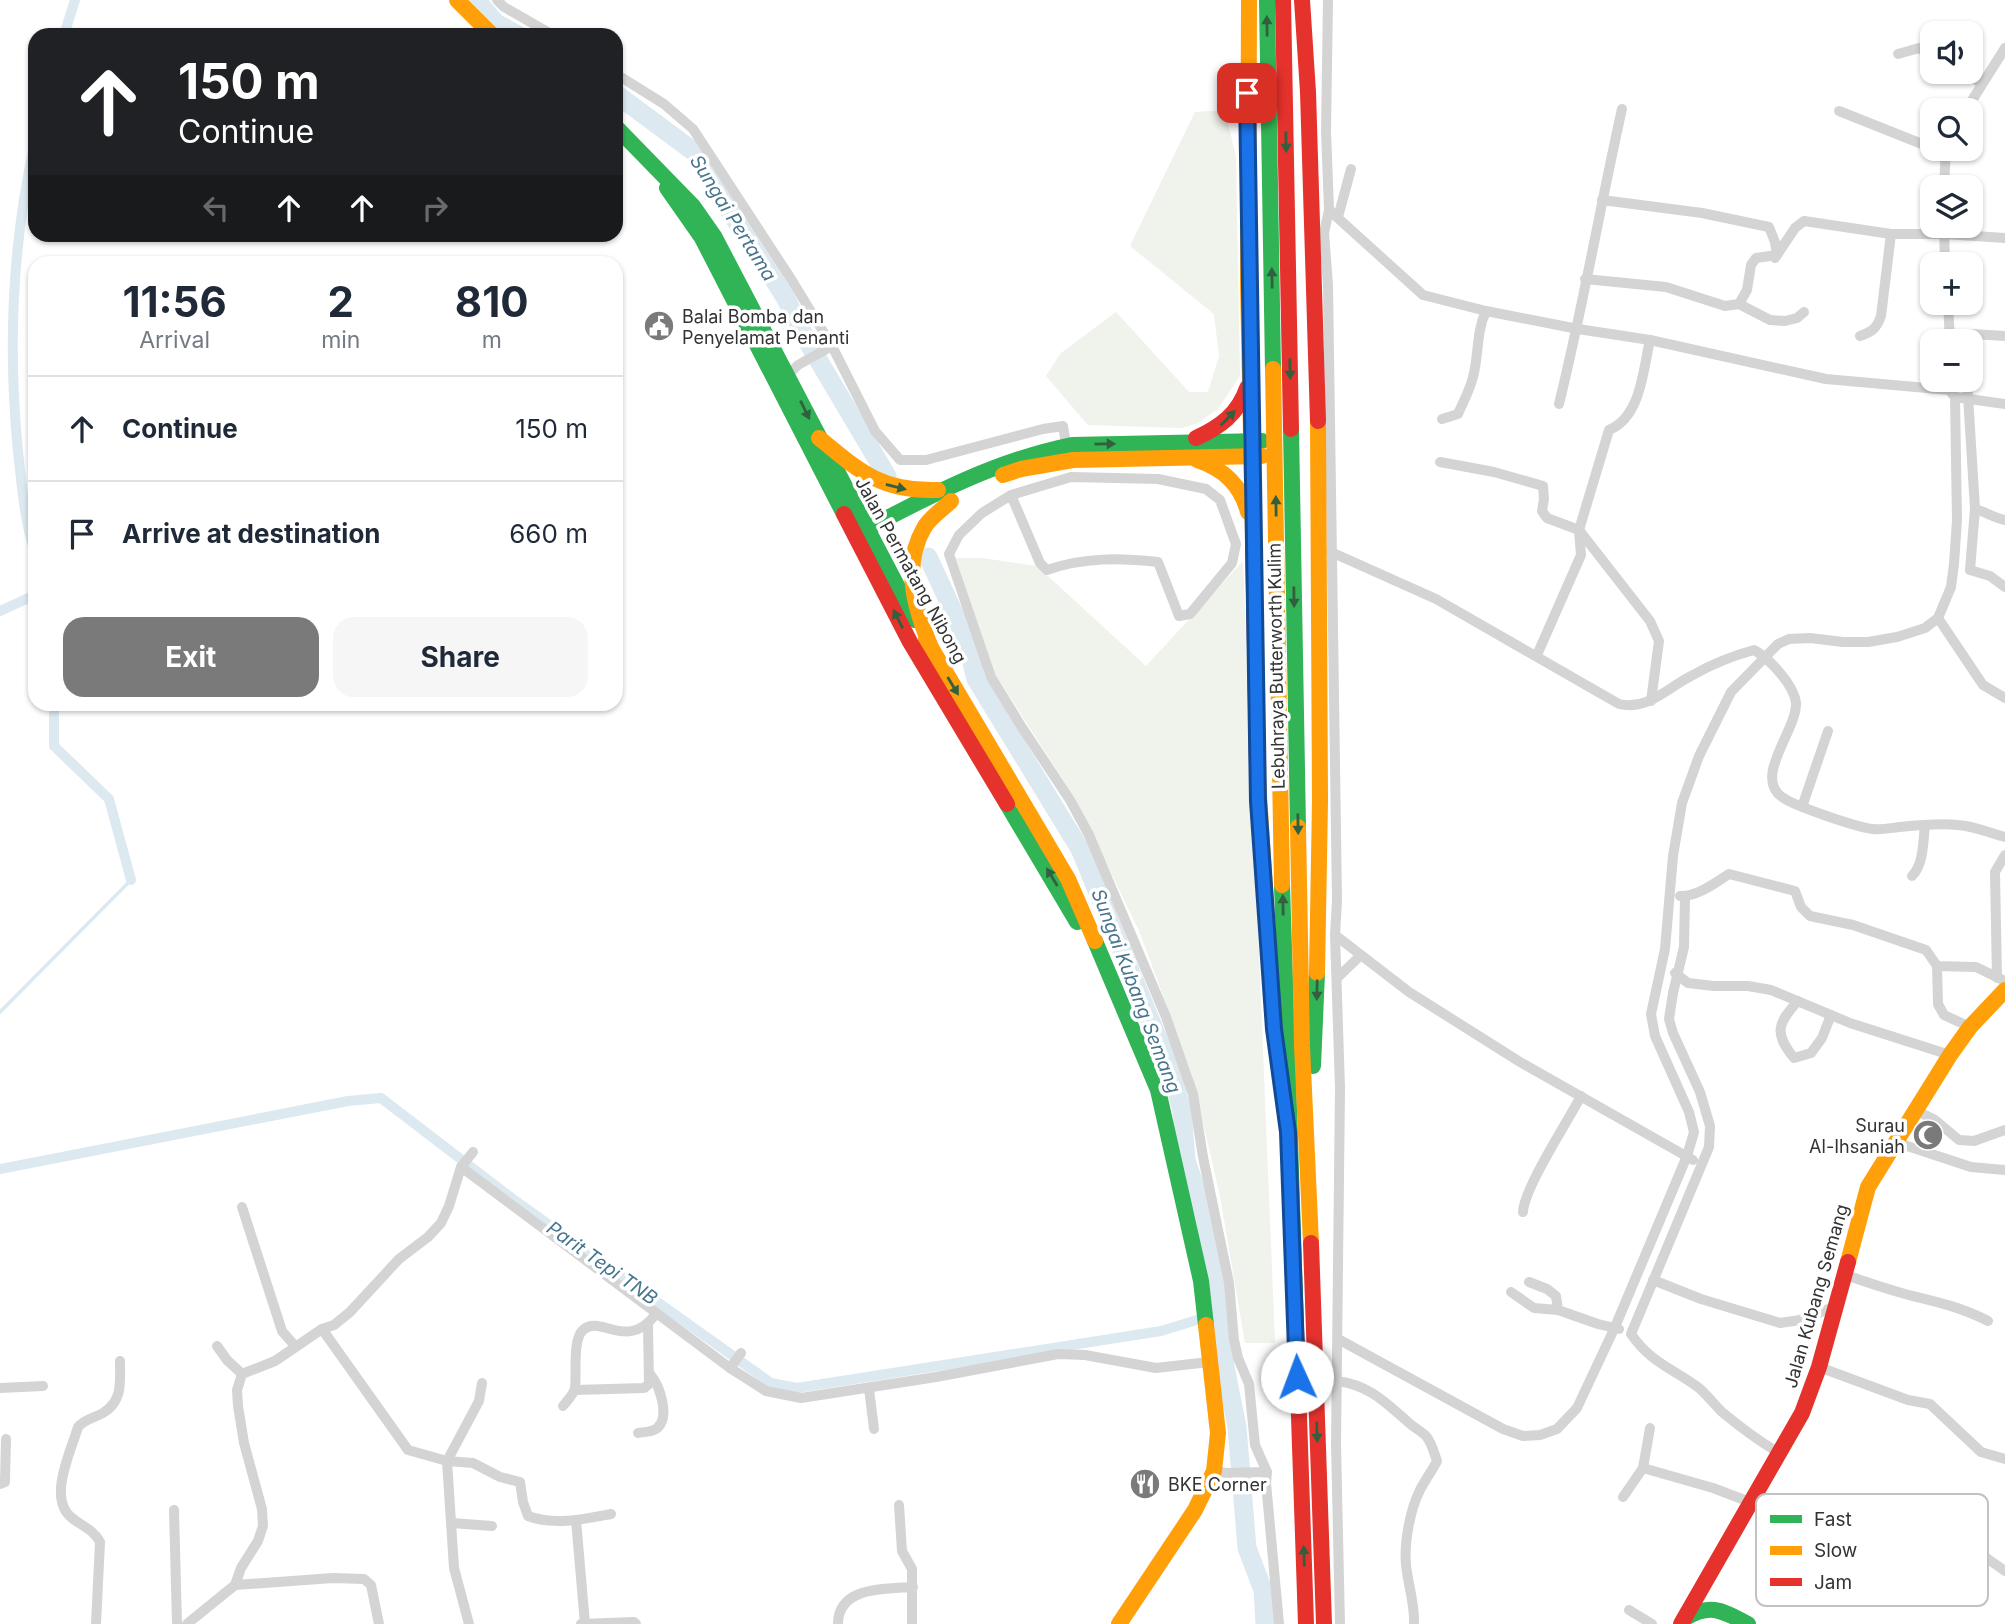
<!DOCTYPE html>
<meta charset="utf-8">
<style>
body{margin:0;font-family:Inter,sans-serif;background:#f6f6f7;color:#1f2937;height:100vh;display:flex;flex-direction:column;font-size:26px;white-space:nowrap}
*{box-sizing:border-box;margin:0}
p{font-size:23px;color:#747a83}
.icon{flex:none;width:38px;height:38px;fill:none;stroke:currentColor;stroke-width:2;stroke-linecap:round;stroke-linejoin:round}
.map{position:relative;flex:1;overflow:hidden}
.sheet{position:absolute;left:28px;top:256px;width:595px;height:455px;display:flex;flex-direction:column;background:#fff;border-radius:21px;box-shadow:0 2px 5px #0004}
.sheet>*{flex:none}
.top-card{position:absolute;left:28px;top:28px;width:595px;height:214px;border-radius:21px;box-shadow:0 2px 5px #0004;background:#202124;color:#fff;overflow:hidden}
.fabs{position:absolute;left:1920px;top:21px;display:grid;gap:14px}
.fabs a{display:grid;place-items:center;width:63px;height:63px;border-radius:14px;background:#fff;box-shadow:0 2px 5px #0004;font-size:35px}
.pin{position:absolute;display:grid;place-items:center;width:60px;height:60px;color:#fff;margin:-30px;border-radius:14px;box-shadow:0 4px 10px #0006}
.me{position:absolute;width:77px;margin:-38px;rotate:358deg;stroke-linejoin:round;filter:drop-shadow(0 0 5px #0008)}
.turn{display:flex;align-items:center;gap:24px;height:147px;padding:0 35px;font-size:32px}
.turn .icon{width:91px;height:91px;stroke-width:2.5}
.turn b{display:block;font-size:49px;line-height:60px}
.lanes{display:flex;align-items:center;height:66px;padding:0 35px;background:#0003;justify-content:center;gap:35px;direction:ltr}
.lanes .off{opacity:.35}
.eta{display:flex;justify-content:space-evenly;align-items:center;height:119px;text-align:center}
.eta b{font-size:42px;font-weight:700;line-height:49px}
.button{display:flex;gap:14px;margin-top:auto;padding:14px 35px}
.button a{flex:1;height:80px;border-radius:21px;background:#7a7a7a;color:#fff;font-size:28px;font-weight:700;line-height:80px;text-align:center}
.button a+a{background:#f6f6f7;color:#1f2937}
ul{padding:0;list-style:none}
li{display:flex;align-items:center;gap:21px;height:105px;padding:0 35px;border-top:2px solid #e0e1e3}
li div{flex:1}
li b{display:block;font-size:26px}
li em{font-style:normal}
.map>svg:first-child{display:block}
.green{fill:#f0f2ec}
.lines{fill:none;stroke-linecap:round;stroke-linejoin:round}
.stream{stroke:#dde9f0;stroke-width:3.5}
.canal{stroke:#dde9f0;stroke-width:10}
.river{stroke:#dde9f0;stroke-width:19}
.street{stroke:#d4d4d4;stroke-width:10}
.fast{stroke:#30b455;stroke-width:16}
.slow{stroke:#ff9f0a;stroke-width:16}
.jam{stroke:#e5322d;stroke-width:16}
.oneway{fill:#32603f}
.route-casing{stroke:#114b97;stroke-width:18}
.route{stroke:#1a73e8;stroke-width:12}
.labels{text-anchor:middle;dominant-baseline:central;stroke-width:7;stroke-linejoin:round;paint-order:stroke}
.poi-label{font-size:18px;fill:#333;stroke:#fff;text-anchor:start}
.street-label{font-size:18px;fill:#333;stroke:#fff}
.water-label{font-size:19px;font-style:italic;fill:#47758e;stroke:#fff}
.key{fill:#fff;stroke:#c2c2c2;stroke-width:2}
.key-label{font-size:19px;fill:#333}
</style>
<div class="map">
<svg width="2005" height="1624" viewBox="0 0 2005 1624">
<rect width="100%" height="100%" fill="#fff"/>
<!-- green -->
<g class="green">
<path d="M 1225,110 L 1236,157 L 1240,376 L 1218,409 L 1198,423 L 1182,428 L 1088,425 L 1046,376 L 1061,353 L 1116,312 L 1189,392 L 1208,392 L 1219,356 L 1214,314 L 1130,246 L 1195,112 Z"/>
<path d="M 956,558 L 982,558 L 1037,566 L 1146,666 L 1243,561 L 1275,1343 L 1245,1343 L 1220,1196 L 1192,1075 L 1140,933 L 1076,800 L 995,674 Z"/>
</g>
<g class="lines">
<!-- stream -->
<path class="stream" d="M 0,1012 L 131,880"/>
<!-- canal -->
<g class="canal">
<path d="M 64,35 L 75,0"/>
<path d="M 35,142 C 12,243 8,349 18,452 C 22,486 24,520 35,552"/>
<path d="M 0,611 L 35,595"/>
<path d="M 54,704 L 54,746 L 109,799 L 131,880"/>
<path d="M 0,1169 L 348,1101 L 381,1098 L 513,1199 L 771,1383 L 797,1388 L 1161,1331 L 1220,1313"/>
</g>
<!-- river -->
<g class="river">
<path d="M 476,0 L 496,23 L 518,35"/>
<path d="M 616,94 L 697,154 L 707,168 L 727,207 L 785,297 L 807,341 L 887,476"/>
<path d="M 928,557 L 966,639 L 976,679 L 1080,849 L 1171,1070 L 1182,1111 L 1186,1160 L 1205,1217 L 1212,1259 L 1225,1366 L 1237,1427 L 1247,1548 L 1263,1590 L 1265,1624"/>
</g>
<!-- street -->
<g class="street">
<path d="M 497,0 L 504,7 L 553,35"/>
<path d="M 1328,0 L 1326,131 L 1329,210 L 1324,233 L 1328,285 L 1337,901 L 1335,935 L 1340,1088 L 1336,1444 L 1340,1624"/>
<path d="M 1898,54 L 1919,48 L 1932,56"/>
<path d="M 1960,72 L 1982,83"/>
<path d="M 616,74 L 664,104 L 693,129 L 791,279 L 832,346 L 875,431 L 900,460 L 926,460 L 1043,429 L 1063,426 L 1067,449"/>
<path d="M 1966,110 L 2005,48"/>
<path d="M 1839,111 L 1932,148"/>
<path d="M 1944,187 L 1946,149"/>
<path d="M 1602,200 L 1702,213 L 1769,227 L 1775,242 L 1777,255 L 1756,258 L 1751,265 L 1747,290 L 1739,304"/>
<path d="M 1329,210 L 1423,295 L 1486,311 L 1578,329 L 1650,340 L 1826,379 L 1949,390 L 1955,397 L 2005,404"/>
<path d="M 1338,217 L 1351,169"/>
<path d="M 1944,226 L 1945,264"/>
<path d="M 1775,258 L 1795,228 L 1804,221 L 1891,234 L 1944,234 L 2005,238"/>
<path d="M 1585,279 L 1666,287 L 1725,306 L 1739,304 L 1770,320 L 1785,321 L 1797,318 L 1804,312"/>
<path d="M 1948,303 L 1950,341"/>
<path d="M 1860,336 C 1872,332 1877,328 1881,316 L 1891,234"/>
<path d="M 1964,341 L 1972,334 L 2005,336"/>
<path d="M 788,375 L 798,365 L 832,346"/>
<path d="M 1967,380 L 1975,509 L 1970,570 L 1990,576 L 2005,587"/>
<path d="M 1559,404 C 1583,307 1600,207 1622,109"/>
<path d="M 1442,419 L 1458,414 C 1463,402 1470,390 1473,377 C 1479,355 1476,332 1486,311"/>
<path d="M 1440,462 L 1494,472 L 1543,486 L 1544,499 L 1542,511 L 1547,518 L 1579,530 L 1650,621 L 1659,641 L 1651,701"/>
<path d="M 1011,495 L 1040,563 L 1047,570 C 1084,557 1120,558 1158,562 L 1179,616 L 1190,614 L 1232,563 L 1236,544 L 1220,500 L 1206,489 L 1158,479 L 1071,477 L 1011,495 L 982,513 L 959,535 L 949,554 L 991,677 L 1021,726 L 1070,800 L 1089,835 L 1166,1017 L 1193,1094 L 1203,1157 L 1229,1283 L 1234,1340 L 1238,1358 L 1249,1384 L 1255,1445 L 1267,1472 L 1266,1483 L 1279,1624"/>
<path d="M 1975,509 C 1986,512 1994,518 2005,520"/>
<path d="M 1331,552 L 1436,599 L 1619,704 C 1648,711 1668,687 1693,675 C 1712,664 1732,656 1754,650 C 1769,658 1794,685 1796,703 C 1797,730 1753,777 1782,797 C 1794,806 1859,828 1873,829 C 1881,830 1891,828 1900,827 C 1919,825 1939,823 1958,825 C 1974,826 1990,833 2005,837"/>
<path d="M 1938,618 L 1983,685 L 2005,698"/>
<path d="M 1537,655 L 1581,555 L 1579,530 L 1609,430 C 1641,417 1643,370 1650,340"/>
<path d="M 1802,807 L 1828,731"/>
<path d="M 1912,876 C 1924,864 1923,841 1925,825"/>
<path d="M 1680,896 C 1697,897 1715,883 1729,874 L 1795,891 L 1801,907 L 1810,916 L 1853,925 L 1926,950 L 1937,966 L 1976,967 L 2005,981"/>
<path d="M 1685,897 L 1684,947 L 1673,993 L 1669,1019 L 1673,1033 L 1700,1092 L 1710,1126 L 1709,1147 L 1631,1334 C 1651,1363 1672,1368 1699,1388 C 1707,1395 1714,1404 1722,1412 C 1740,1427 1759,1441 1779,1453"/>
<path d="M 1335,935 L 1409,992 L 1520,1062 L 1693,1160"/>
<path d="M 1937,966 L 1938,1004 L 1944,1015 L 1970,1027"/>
<path d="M 1675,973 L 1688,983 L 1714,986 L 1748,986 L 1771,990 L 1850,1023 L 1950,1055"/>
<path d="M 1337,978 L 1360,956"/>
<path d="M 1997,978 L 1995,872 L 2005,855"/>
<path d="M 1798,1001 C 1777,1024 1774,1033 1794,1058 L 1811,1053 L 1822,1038 L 1831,1015"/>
<path d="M 1915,1110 L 1935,1120 L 1959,1140 L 1974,1141 L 2005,1130"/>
<path d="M 1895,1142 L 1971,1167 L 2005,1170"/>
<path d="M 461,1167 L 730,1368 L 766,1391 L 801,1398 L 936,1377 L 1058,1354 L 1085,1355 L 1156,1368 L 1209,1362"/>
<path d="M 242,1207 L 282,1331 L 295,1346"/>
<path d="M 1523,1212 C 1524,1188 1568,1121 1581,1096"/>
<path d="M 1843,1274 C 1863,1281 1884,1288 1905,1294 C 1934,1301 1961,1307 1988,1321"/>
<path d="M 1653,1280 L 1701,1299 L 1780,1323 L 1800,1320 L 1834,1307"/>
<path d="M 1529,1282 L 1547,1289 L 1556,1296 L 1558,1310 L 1598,1324 L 1619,1329"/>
<path d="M 1511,1292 L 1534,1308 L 1558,1310"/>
<path d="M 322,1329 L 408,1450 L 447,1461 L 473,1463 L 500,1477 L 520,1482 L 523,1502 L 528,1516 C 554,1526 585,1519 611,1514"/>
<path d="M 1338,1339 L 1503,1429 L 1523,1436 L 1540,1435 L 1557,1429 L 1577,1408 L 1615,1327 L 1687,1156 L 1694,1132 L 1689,1112 L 1655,1036 L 1651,1014 L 1665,949 L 1673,856 L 1682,803 L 1699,756 L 1731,692 L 1778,644 L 1789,639 L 1810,638 L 1843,642 L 1868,642 L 1897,637 L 1925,628 L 1938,618 L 1951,587 L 1954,564 L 1957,520 L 1955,397"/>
<path d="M 217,1346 L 227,1360 L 242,1374"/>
<path d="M 1819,1367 L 1908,1400 L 1930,1404 L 1981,1452 L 2005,1459"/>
<path d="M 730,1368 L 741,1353"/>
<path d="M 1337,1381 C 1369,1385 1385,1402 1408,1422 C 1413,1427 1421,1431 1426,1436 C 1432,1443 1434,1453 1437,1461 C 1432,1471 1425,1480 1420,1490 C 1410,1510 1404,1542 1406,1565 C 1408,1585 1415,1604 1414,1624"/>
<path d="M 0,1388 L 43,1386"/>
<path d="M 869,1389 L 874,1429"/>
<path d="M 575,1390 L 644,1388 L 649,1384 L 648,1325"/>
<path d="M 563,1406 C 567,1401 574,1394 575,1388 C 577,1374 572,1340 583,1330 C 601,1314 627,1352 656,1314"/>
<path d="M 638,1433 C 644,1432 651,1432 656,1429 C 671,1418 660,1386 650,1374"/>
<path d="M 1643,1468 L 1650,1428"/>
<path d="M 1214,1471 L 1226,1473 L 1267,1472"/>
<path d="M 0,1484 L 5,1482 L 6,1439"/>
<path d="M 1623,1497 L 1643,1468 L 1713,1488 L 1750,1502"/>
<path d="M 899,1505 L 902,1551 L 912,1569 L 912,1624"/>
<path d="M 174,1510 L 177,1624"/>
<path d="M 576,1520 L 585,1624"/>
<path d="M 452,1523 L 492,1526"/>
<path d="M 1964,1542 L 2005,1571"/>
<path d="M 235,1585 L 333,1578 L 364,1579 L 371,1585 L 379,1624"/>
<path d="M 1629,1610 L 1652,1624"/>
<path d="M 96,1624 L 100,1542 C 94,1530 82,1526 72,1518 C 47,1499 71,1451 78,1427 C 85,1419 94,1418 103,1413 C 123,1401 120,1382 120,1361"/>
<path d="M 187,1624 L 235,1585 L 241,1568 L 258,1541 L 263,1526 L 262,1509 L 244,1443 L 238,1406 L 237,1390 L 242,1374 L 275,1361 L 322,1329 L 334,1325 L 350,1312 L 399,1259 L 428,1237 L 441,1223 L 449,1206 L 461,1167 L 473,1152"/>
<path d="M 469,1624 L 454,1568 L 447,1461 L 479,1401 L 482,1383"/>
<path d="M 581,1624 L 634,1622 L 636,1624"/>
<path d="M 838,1624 C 838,1586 886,1589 913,1587"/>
</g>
<!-- fast -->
<g class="fast">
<path d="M 1267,0 L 1273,369"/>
<path d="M 616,127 L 693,206 L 714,236 L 915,620"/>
<path d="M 667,188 L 702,238 L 844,514"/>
<path d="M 1291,429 L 1298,827"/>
<path d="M 855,535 C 925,498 993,461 1072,445 L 1262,441"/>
<path d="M 1007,804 L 1077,922"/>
<path d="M 1282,885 L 1295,1298"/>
<path d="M 1095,941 L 1158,1090 L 1201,1281 L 1206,1325"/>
<path d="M 1313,1066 L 1317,973"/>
<path d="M 1684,1619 C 1710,1602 1723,1611 1748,1624"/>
</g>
<!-- slow -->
<g class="slow">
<path d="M 457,0 L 492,35"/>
<path d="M 1249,0 L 1248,283 L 1253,535"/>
<path d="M 1273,369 L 1282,885"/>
<path d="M 819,438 C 860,472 882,492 938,490"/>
<path d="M 1197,460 C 1224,469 1241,485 1248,512"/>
<path d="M 1003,475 L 1021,469 L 1073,460 L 1262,456"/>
<path d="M 926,639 L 1068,879 L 1095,941"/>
<path d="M 932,650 C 916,612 901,567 924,528 C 930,517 942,510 951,501"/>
<path d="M 1257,763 L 1272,999"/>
<path d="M 1298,827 L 1302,1046 L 1311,1243"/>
<path d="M 1317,973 L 1320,801 L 1318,421"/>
<path d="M 1848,1262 L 1868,1187 L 1950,1055 L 1970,1027 L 2005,990"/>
<path d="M 1119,1624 L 1195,1510 L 1214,1471 L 1218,1433 L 1206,1325"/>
</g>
<!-- jam -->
<g class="jam">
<path d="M 1283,0 L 1291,429"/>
<path d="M 1302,0 L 1308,92 L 1318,421"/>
<path d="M 1196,438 C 1220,427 1238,414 1247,388"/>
<path d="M 844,514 L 910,642 L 1007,804"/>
<path d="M 1253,535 L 1257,763"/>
<path d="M 1311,1243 L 1324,1624"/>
<path d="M 1295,1298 L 1306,1624"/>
<path d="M 1681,1624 L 1802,1413 L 1819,1367 L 1848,1262"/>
</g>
</g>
<!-- one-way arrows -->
<defs><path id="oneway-solid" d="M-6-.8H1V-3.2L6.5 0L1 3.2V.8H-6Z" transform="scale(1.75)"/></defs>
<g class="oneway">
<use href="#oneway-solid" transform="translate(1267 26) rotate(-91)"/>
<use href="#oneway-solid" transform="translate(1286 142) rotate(89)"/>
<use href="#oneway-solid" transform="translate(1272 278) rotate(-91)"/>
<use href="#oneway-solid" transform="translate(1290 369) rotate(89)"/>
<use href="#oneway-solid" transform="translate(805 410) rotate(64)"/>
<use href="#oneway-solid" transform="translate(1228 418) rotate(-46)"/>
<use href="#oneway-solid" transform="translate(1105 444) rotate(-1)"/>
<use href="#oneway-solid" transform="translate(896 487) rotate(14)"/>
<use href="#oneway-solid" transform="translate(1276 506) rotate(-91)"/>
<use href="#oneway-solid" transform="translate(1294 597) rotate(89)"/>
<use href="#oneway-solid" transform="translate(898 619) rotate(-117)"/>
<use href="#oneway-solid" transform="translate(953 686) rotate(59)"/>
<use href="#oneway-solid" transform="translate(1298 824) rotate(89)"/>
<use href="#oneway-solid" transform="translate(1052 877) rotate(-121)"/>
<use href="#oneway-solid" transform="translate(1283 905) rotate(-91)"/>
<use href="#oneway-solid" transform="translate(1317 990) rotate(91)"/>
<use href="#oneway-solid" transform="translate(1317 1432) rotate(88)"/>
<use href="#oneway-solid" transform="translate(1304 1556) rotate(-92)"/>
</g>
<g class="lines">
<!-- route casing -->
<g class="route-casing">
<path id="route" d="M 1247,93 L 1258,801 L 1274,1029 L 1288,1132 L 1297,1377"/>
</g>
<!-- route -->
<use href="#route" class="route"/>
</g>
<!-- icons -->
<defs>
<g id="civic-disc" transform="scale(1.575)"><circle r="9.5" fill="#7a7a7a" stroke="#fff"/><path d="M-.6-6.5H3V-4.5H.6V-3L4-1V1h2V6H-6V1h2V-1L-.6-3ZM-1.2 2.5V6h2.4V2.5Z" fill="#fff"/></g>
<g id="mosque-disc" transform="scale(1.575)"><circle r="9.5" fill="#7a7a7a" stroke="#fff"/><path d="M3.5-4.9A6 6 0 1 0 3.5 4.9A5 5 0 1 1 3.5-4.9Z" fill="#fff"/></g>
<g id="restaurant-disc" transform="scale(1.575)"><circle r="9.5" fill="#7a7a7a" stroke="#fff"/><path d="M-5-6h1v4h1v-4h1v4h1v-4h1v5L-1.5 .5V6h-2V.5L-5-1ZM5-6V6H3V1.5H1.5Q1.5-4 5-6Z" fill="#fff"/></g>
</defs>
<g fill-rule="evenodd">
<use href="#civic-disc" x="659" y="326"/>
<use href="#mosque-disc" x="1928" y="1135"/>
<use href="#restaurant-disc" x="1145" y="1484"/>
</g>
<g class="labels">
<!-- poi labels -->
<g class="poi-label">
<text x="682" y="316">Balai Bomba dan<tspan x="682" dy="21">Penyelamat Penanti</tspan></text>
<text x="1905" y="1125" text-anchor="end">Surau<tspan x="1905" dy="21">Al-Ihsaniah</tspan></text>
<text x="1168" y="1484">BKE Corner</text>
</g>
<!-- street labels -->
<g class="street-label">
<text transform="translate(911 570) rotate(61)">Jalan Permatang Nibong</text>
<text transform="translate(1276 666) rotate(-91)">Lebuhraya Butterworth Kulim</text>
<text transform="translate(1816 1296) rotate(-74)">Jalan Kubang Semang</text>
</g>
<!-- water labels -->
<g class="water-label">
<text transform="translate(733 218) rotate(58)">Sungai Pertama</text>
<text transform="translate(1136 991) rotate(69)">Sungai Kubang Semang</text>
<text transform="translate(602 1263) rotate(35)">Parit Tepi TNB</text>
</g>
</g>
<!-- legend -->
<rect x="1756" y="1494" width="232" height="112" rx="10" class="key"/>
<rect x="1770" y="1515" width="32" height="8" fill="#30b455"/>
<rect x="1770" y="1546" width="32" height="9" fill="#ff9f0a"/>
<rect x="1770" y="1578" width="32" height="8" fill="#e5322d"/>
<g class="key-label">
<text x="1814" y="1526">Fast</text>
<text x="1814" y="1557">Slow</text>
<text x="1814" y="1589">Jam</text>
</g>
</svg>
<div class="fabs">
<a><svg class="icon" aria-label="sound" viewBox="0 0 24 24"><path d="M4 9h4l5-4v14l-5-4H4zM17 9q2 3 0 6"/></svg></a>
<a><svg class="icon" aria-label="search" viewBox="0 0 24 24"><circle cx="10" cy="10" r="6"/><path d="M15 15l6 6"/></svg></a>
<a><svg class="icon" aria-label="layers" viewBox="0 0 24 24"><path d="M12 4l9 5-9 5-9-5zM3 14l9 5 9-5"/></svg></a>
<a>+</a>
<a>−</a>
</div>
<div class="pin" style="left:1247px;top:93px;background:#d93025"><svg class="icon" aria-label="arrive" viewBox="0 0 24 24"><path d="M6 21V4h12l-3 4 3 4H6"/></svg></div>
<svg class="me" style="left:1297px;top:1377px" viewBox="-20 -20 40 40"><circle r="19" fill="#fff"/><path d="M0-13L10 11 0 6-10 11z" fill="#1a73e8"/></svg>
<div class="top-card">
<div class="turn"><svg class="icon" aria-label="ahead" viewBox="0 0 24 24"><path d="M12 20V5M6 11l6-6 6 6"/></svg><div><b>150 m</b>Continue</div></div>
<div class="lanes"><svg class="icon off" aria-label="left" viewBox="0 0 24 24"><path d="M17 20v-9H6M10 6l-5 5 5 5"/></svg><svg class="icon" aria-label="ahead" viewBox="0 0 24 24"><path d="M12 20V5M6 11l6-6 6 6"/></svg><svg class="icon" aria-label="ahead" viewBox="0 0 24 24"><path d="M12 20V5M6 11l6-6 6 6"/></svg><svg class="icon off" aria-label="right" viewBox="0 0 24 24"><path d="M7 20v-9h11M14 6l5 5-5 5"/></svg></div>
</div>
<section class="sheet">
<div class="eta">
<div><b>11:56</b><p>Arrival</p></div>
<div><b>2</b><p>min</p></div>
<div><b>810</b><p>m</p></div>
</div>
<ul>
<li><svg class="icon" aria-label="ahead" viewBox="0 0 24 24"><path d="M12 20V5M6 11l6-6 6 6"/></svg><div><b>Continue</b></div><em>150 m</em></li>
<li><svg class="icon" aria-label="arrive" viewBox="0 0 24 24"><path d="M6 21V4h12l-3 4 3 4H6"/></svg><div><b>Arrive at destination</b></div><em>660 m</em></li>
</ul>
<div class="button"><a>Exit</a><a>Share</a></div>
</section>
</div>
